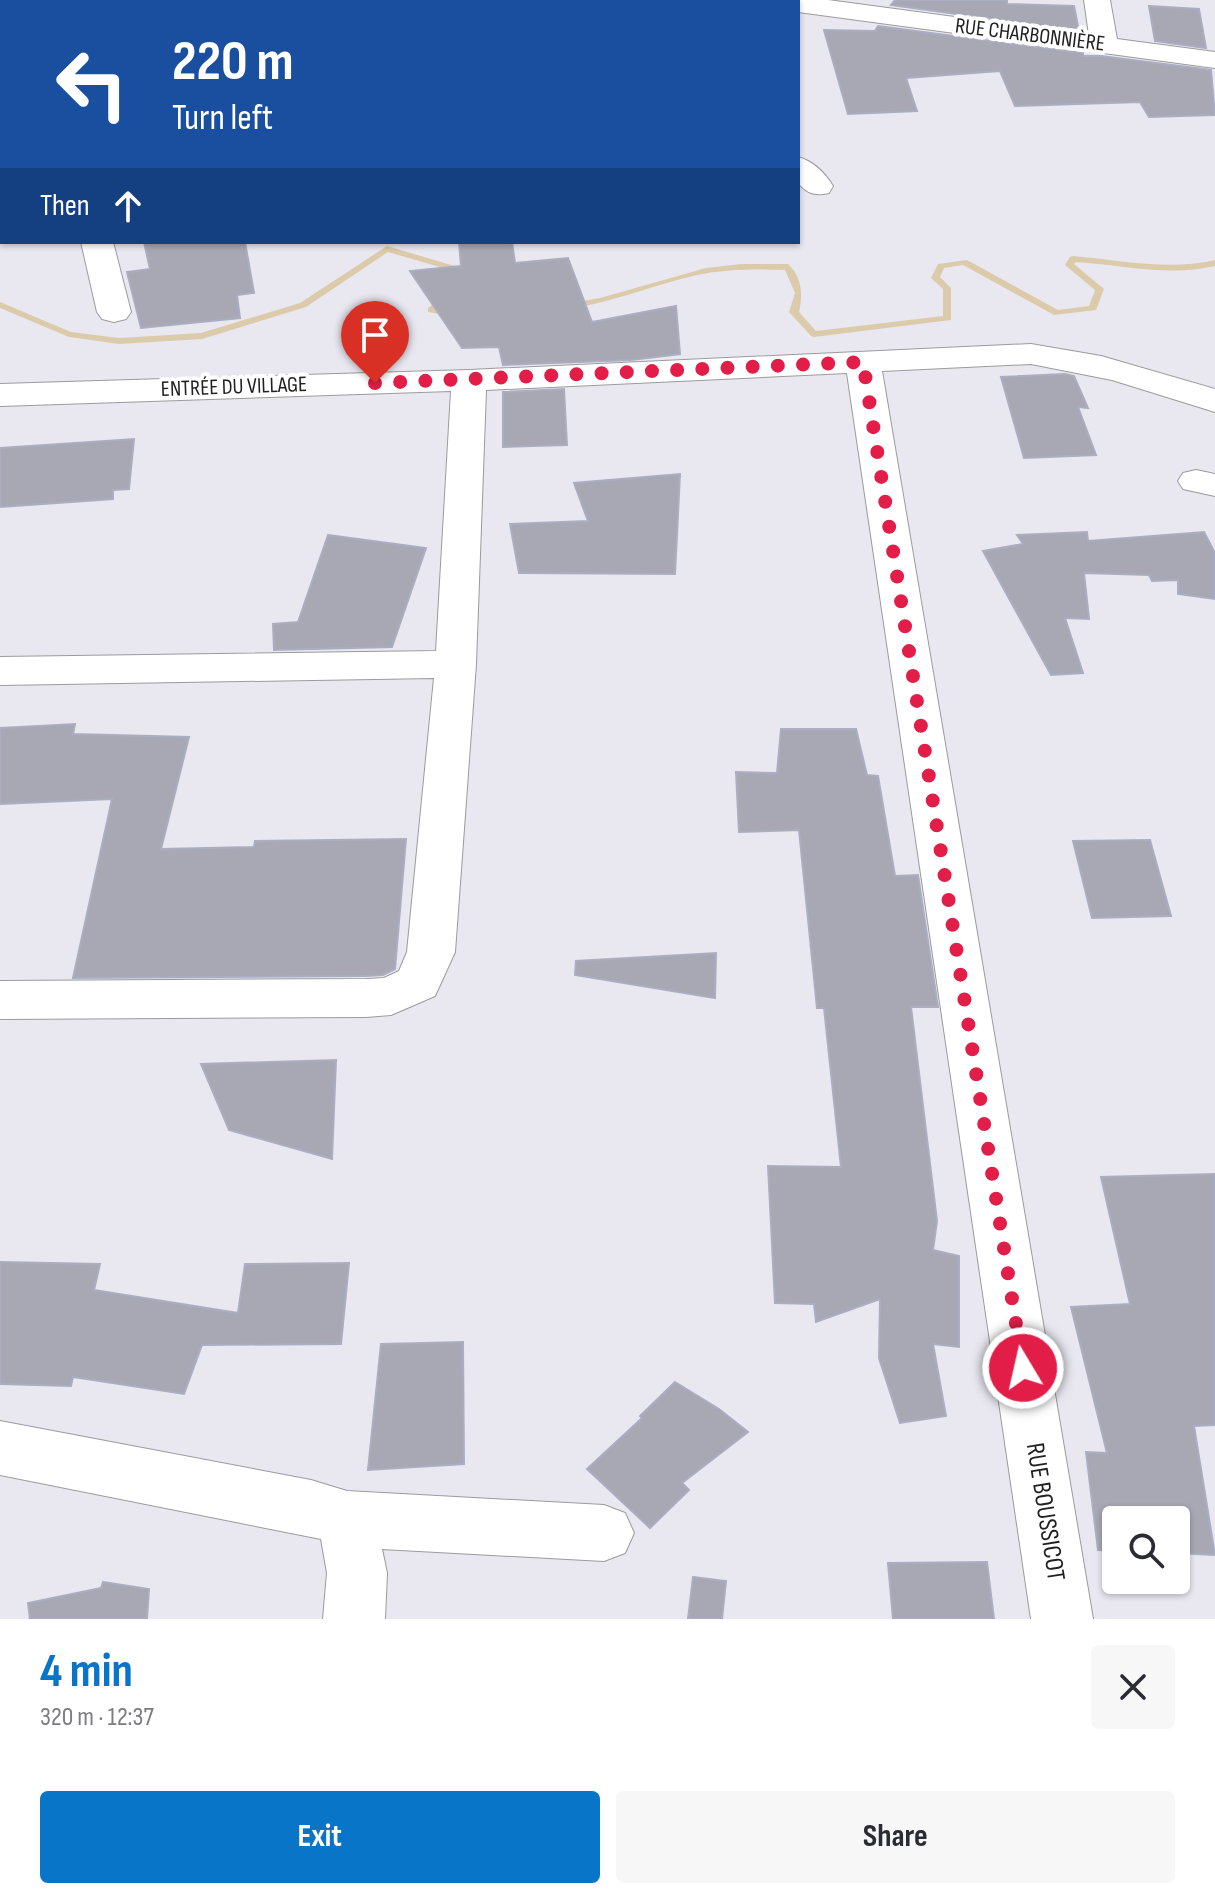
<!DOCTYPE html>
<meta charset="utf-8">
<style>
body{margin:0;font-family:"Sofia Sans Condensed",sans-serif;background:#f7f7f7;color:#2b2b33;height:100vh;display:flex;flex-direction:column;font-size:30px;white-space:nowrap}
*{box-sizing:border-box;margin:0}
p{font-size:26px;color:#7c7c81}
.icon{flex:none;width:44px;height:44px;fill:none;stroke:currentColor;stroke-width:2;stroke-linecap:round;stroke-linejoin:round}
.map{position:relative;height:1619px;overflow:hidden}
.drawer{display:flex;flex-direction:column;background:#fff;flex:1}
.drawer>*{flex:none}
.guide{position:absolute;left:0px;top:0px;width:800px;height:244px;box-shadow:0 2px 6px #0004;background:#1a4fa0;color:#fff;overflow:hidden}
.controls{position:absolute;left:1102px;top:1506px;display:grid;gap:16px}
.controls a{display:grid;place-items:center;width:88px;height:88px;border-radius:8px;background:#fff;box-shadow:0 2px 6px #0004;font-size:40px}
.pin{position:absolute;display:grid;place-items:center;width:68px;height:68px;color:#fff;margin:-82px -34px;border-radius:50% 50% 50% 0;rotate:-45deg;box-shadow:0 0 8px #0007}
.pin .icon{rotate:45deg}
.me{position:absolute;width:88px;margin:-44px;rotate:351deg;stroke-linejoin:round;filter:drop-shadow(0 0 6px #0008)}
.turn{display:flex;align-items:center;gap:28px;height:168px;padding:0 40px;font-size:36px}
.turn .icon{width:104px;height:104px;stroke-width:2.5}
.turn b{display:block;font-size:56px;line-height:68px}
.then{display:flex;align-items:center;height:76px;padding:0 40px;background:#0003;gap:16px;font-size:30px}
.round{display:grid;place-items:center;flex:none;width:84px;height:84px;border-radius:8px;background:#f7f7f7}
.summary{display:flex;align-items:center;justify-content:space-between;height:136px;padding:0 40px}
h1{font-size:48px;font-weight:700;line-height:60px;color:#0875c9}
.cta{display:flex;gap:16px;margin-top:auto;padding:16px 40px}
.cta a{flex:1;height:92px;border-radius:8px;background:#0875c9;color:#fff;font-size:32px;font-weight:700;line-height:92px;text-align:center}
.cta a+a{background:#f7f7f7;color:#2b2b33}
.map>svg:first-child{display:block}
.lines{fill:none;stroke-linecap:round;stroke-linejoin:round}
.stream{fill:#dccbaa;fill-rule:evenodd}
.building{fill:#a7a8b3;stroke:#abadc2;stroke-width:2}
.minor-casing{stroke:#9b9b9b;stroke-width:2}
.minor{fill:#fff;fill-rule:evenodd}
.route{stroke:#e11d48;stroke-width:14;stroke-dasharray:0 25.2}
.labels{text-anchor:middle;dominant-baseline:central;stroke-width:8;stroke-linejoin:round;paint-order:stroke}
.far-street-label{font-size:22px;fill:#212121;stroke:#fff}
.street-label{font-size:26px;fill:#212121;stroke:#fff}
</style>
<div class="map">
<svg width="1215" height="1619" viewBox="0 0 1215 1619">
<rect width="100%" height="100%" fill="#e9e8f1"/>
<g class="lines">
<!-- stream -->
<g class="stream">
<path d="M 387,246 L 458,267 L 459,269 L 456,279 L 450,279 L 450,270 L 388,252 L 306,307 L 202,339 L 119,344 L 69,337 L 0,308 L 0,302 L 71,332 L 119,338 L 201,333 L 300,303 Z"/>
<path d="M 1073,256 C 1120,260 1168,271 1215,260 L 1215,266 C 1169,277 1122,265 1076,262 L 1074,264 L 1104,289 L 1096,310 L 1054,315 L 963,265 L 944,268 L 940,277 L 951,288 L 951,320 L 814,337 L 811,336 L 789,312 L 795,293 L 785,270 C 755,269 726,269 697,275 C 654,285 613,302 569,309 L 564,306 L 566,304 L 600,298 L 706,268 L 741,264 L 788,264 C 802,277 803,294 799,312 L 816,331 L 943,316 L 943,289 L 931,278 L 938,264 L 967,260 L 1058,310 L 1089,306 L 1095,290 L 1065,265 L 1070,257 Z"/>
<path d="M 447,294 L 452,297 L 438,309 L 454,313 L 454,317 L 428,312 L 428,308 Z"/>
</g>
</g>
<!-- building -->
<g class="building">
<path d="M 895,0 L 1007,0 L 1007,4 L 1074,6 L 1079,31 L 891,5 Z"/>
<path d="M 1149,6 L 1199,9 L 1206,48 L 1155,41 Z"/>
<path d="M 878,26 L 1083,53 L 1083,56 L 1101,56 L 1211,70 L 1215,115 L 1149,117 L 1140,102 L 1015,106 L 1000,71 L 906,78 L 917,111 L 848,114 L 824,30 L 875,31 Z"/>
<path d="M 144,242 L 245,242 L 254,293 L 237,295 L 240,318 L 141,328 L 127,272 L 150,269 Z"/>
<path d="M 459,242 L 512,242 L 515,263 L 568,258 L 592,322 L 676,306 L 680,354 L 631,360 L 503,365 L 499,347 L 462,348 L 410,271 L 461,266 Z"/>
<path d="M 1065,374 L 1074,376 L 1088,408 L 1078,407 L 1096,455 L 1024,458 L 1001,377 Z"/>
<path d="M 564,389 L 567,445 L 503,447 L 503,392 Z"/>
<path d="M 134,439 L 129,489 L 113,490 L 113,499 L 0,507 L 0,448 Z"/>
<path d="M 680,474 L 675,574 L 519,573 L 510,524 L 588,521 L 574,483 Z"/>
<path d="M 1087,532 L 1088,541 L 1204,532 L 1215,553 L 1215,599 L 1178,594 L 1178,580 L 1152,581 L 1149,575 L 1084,573 L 1089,619 L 1065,618 L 1083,673 L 1051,675 L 983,551 L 1023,544 L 1017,535 Z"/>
<path d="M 328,535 L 426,548 L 392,647 L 274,650 L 273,624 L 298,622 Z"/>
<path d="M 75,724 L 73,734 L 189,737 L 161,849 L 254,847 L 255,841 L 406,839 L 395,969 L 383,975 L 366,976 L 73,978 L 112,799 L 0,804 L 0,728 Z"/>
<path d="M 781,729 L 856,729 L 867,775 L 878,776 L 895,876 L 918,875 L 938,1007 L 911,1007 L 937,1221 L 933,1250 L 959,1256 L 959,1347 L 933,1344 L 946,1416 L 900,1423 L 879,1358 L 880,1299 L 816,1322 L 814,1304 L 775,1303 L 768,1166 L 841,1167 L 824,1008 L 817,1008 L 799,830 L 739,832 L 736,772 L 777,773 Z"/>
<path d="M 1150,840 L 1171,916 L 1092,918 L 1073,841 Z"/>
<path d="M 716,953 L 715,998 L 575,975 L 576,961 Z"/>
<path d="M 336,1060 L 332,1159 L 229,1130 L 201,1064 Z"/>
<path d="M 1215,1174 L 1215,1425 L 1194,1426 L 1215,1555 L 1176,1553 L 1176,1520 L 1116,1520 L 1116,1551 L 1098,1550 L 1086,1452 L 1107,1453 L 1071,1307 L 1130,1304 L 1101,1177 Z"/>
<path d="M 0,1262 L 100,1264 L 94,1290 L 238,1313 L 245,1264 L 349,1263 L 341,1344 L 202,1345 L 184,1394 L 73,1377 L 71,1386 L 0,1384 Z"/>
<path d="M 463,1342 L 464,1464 L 368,1470 L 381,1344 Z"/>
<path d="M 675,1382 L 719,1409 L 748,1432 L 682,1483 L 689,1490 L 650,1528 L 587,1469 L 642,1418 L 640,1416 Z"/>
<path d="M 987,1562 L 994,1619 L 893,1619 L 888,1563 Z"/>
<path d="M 693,1577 L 726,1581 L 722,1619 L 688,1619 Z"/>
<path d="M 103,1582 L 149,1589 L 147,1619 L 30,1619 L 28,1603 L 101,1588 Z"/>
</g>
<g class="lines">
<!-- minor casing -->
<g class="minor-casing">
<g id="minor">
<path d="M 644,0 L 672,0 L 673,2 L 645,2 Z"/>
<path d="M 787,0 L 828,0 L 1089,35 L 1084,0 L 1110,0 L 1117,39 L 1215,52 L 1215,68 L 798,12 L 798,2 L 786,2 Z"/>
<rect x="0" y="20" width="2" height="16"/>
<path d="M 798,157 C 813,161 825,173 833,186 L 829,193 C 815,196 808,194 798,183 Z"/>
<path d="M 81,242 L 113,242 L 131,312 L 126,319 L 114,322 L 102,319 L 97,312 Z"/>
<path d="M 1031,344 L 1101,356 L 1215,389 L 1215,412 L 1112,380 L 1031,364 L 882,371 L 1093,1619 L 1031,1619 L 847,373 L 486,390 L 476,664 L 455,952 L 435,996 L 391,1015 L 366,1017 L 0,1019 L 0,981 L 366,979 L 384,978 L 399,971 L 407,952 L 434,678 L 0,685 L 0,657 L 436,651 L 451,391 L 0,406 L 0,384 L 469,370 Z"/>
<path d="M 1196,470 L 1215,474 L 1215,496 L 1183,489 L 1178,481 L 1183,473 Z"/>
<path d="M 0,1421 L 311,1480 L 347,1491 L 604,1505 L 625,1513 L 634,1533 L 625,1553 L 604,1561 L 382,1549 L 387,1573 L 385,1619 L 323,1619 L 327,1573 L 321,1539 L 0,1475 Z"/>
</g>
</g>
<!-- minor -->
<use href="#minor" class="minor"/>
</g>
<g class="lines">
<!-- route -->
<path class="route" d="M 375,383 L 863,362 L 1023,1368"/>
</g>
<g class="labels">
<!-- far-street labels -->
<g class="far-street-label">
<text transform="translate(1030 35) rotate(7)">RUE CHARBONNIÈRE</text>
<text transform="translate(234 387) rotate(-2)">ENTRÉE DU VILLAGE</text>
</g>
<!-- street labels -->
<g class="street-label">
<text transform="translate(1045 1512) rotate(81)">RUE BOUSSICOT</text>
</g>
</g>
</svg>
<div class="controls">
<a><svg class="icon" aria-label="search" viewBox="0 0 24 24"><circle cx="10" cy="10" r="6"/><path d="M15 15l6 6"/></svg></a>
</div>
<div class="pin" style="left:375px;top:383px;background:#d93025"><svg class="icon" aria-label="arrive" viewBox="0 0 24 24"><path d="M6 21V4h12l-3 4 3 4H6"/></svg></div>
<svg class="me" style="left:1023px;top:1368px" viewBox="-20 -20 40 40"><circle r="17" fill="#e11d48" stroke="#fff" stroke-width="3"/><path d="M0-11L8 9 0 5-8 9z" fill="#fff"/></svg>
<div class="guide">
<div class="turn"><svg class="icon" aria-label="left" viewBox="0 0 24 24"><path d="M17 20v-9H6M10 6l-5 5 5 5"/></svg><div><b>220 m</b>Turn left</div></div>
<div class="then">Then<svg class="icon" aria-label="ahead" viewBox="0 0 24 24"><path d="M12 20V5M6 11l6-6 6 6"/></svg></div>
</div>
</div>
<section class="drawer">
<div class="summary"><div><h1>4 min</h1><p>320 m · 12:37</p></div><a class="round"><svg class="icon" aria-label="close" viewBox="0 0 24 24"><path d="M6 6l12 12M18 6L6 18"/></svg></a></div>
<div class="cta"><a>Exit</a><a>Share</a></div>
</section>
